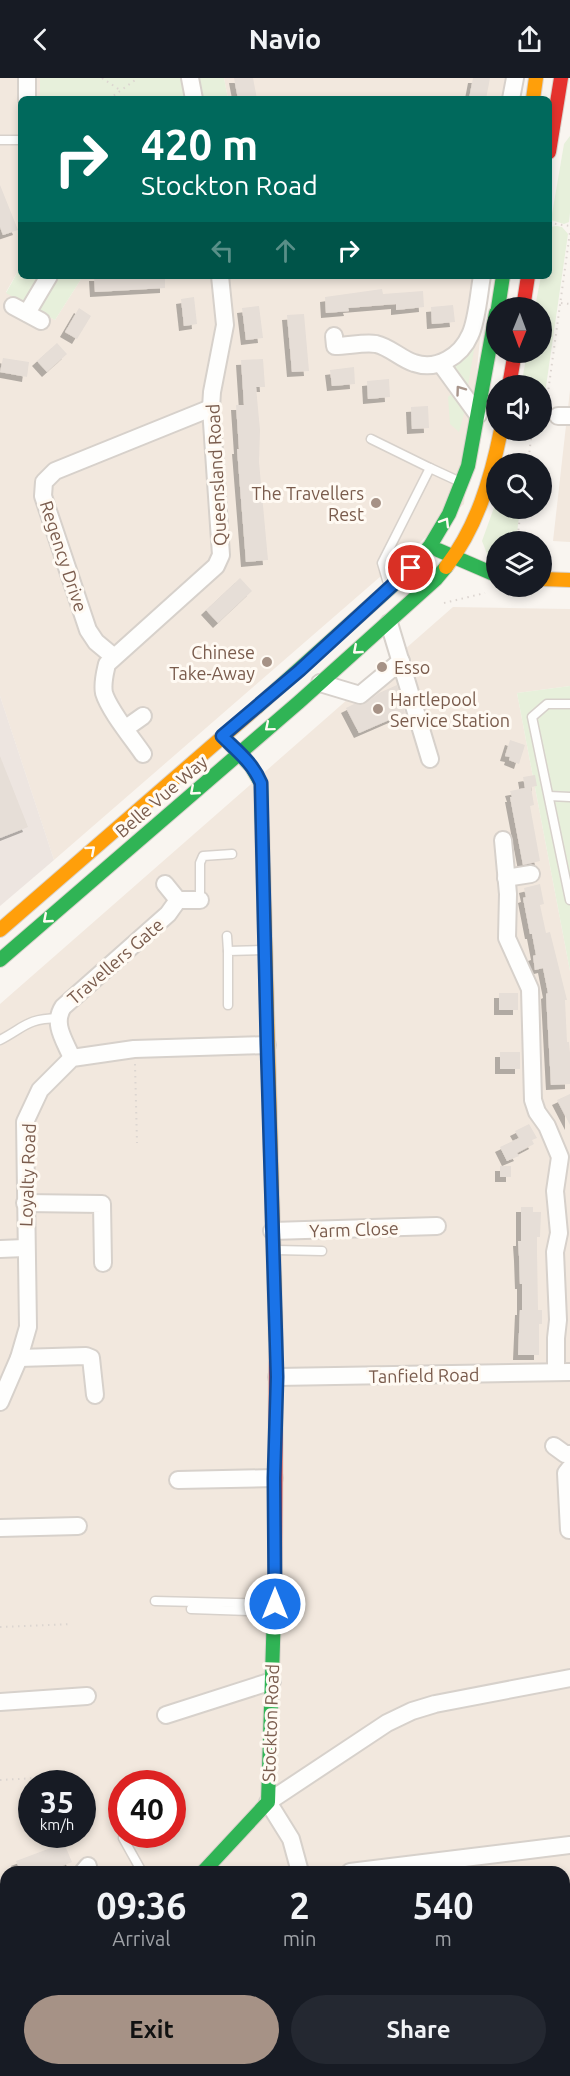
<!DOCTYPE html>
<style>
body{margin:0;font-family:Ubuntu,sans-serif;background:#242831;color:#f1f3f6;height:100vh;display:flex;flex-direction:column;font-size:22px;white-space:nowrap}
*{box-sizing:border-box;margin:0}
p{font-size:20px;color:#9ea1a6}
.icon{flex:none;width:33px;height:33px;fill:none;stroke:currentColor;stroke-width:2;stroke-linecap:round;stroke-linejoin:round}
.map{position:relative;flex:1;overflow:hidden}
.sheet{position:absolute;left:0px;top:1788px;width:570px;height:210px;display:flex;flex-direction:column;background:#171b24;border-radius:18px 18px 0 0;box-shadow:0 3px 9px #0003}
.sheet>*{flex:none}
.guide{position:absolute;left:18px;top:18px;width:534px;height:183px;border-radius:9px;box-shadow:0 3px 9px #0003;background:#00695c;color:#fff;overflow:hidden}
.needle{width:39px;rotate:181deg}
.controls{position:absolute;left:486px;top:219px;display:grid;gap:12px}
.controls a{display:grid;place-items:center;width:66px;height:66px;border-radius:50%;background:#171b24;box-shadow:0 3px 9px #0003;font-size:30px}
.speed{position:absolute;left:18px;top:1692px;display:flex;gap:12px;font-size:30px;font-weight:700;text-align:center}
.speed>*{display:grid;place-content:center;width:78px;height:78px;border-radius:50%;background:#171b24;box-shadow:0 3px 9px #0003;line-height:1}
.speed small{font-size:15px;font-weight:400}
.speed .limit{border:9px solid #d22;background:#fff;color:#111}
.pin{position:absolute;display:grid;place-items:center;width:51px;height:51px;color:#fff;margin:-26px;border:3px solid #fff;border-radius:50%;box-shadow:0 2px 6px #0007}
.me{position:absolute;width:66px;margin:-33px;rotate:0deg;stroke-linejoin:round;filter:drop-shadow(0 0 4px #0008)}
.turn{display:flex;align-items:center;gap:21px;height:126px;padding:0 24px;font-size:27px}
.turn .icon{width:78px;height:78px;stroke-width:2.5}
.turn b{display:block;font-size:42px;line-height:51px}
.lanes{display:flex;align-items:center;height:57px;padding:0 24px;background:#0003;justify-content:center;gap:30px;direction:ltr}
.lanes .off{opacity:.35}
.eta{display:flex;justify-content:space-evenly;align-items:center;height:102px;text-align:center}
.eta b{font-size:36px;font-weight:700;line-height:42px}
.action{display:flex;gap:12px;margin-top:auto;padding:12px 24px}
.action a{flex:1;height:69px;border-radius:36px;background:#a69286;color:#111;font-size:24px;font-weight:700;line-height:69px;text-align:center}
.action a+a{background:#242831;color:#f1f3f6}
header{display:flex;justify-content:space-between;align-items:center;height:78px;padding:0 24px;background:#171b24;font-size:27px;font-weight:700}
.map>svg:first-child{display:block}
.residential{fill:#f2e8de;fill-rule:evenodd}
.industrial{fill:#ede5e0}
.green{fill:#e7f0db}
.building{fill:#e6ded7;filter:url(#shadow)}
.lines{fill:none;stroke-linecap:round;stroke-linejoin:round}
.lane-casing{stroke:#d7d1cb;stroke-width:11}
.street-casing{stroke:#d7d1cb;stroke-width:20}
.fast-casing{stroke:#d9d2cb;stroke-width:16}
.slow-casing{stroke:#d9d2cb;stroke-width:16}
.jam-casing{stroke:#d9d2cb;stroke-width:16}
.path{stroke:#dcd5d0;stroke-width:2;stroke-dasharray:1.5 4.5;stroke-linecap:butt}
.lane{stroke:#fefefd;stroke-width:8}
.street{stroke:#fefefd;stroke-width:16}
.fast{stroke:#30b455;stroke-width:14}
.slow{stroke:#ff9f0a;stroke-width:14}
.jam{stroke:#e5322d;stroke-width:14}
.oneway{stroke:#a8958b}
.oneway2{stroke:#fffaf3}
.route-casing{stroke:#114b97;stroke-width:15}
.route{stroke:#1a73e8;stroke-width:10}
.poi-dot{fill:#a69286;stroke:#fffaf3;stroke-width:2}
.labels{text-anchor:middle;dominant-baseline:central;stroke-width:6;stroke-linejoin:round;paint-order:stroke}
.street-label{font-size:18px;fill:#7a5c4d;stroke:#fffaf3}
.poi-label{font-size:18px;fill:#7a5c4d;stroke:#fffaf3;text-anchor:end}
</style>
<header><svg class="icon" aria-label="back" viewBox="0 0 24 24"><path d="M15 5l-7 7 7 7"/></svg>Navio<svg class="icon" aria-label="share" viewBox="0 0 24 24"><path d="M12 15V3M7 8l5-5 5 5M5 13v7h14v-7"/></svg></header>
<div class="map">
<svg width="570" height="1998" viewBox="0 0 570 1998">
<defs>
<filter id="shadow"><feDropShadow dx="-5" dy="5" stdDeviation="0" flood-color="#0004"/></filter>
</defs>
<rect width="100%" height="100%" fill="#f9f5f0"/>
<!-- residential -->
<g class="residential">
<path d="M 0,0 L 40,0 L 40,21 L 21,21 L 21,188 L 6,214 L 55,242 L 83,198 L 486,198 L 464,426 L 54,782 L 0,618 Z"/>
<path d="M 224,0 L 505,0 L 503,21 L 228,21 Z"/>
<path d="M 570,312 L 570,464 L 553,463 Z"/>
<path d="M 453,529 L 570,531 L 570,608 L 517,615 L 570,893 L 570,1998 L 0,1998 L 0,926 ZM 32,1706 L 82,1706 L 82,1756 L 32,1756 ZM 122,1706 L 172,1706 L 172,1756 L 122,1756 ZM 6,1794 L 564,1794 L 564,1992 L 6,1992 Z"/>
</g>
<!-- industrial -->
<path class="industrial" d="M 0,618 L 54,782 L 0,828 Z"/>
<!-- green -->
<g class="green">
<path d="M 40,0 L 224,0 L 228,21 L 40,21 Z"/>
<path d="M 570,58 L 570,135 L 569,144 L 564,146 L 551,142 L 564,66 Z"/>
<path d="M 557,148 L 562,149 L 568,156 L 542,336 L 542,308 L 521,308 L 527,275 L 542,274 L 542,230 L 535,229 L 541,198 L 549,198 L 549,149 Z"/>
<path d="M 21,188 L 21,198 L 83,198 L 55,242 L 6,215 Z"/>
<path d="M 475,265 L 467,314 L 447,287 Z"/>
<path d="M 451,316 L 465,332 L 459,354 L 450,346 L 448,319 Z"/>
<path d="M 496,424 L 496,430 L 520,431 L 516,463 L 496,464 L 496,485 L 487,476 L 482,463 Z"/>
<path d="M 570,608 L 570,893 L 517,615 Z"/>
</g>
<!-- building -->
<g class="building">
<path d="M 234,0 L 253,0 L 257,21 L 238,21 Z"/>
<path d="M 473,0 L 490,0 L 486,21 L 469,21 Z"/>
<path d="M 0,107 L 18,152 L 3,157 L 0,149 Z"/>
<path d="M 94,198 L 165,198 L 165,210 L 95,214 Z"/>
<path d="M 382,211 L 383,216 L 423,213 L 424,229 L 396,232 L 396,226 L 348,230 L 349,233 L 326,235 L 325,219 Z"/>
<path d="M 194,219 L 197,246 L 184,248 L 181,221 Z"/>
<path d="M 453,227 L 455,244 L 432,246 L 431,229 Z"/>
<path d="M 259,228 L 263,260 L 246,262 L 242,230 Z"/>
<path d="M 79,230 L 91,238 L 77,261 L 65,254 Z"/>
<path d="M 304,236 L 309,293 L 292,294 L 287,237 Z"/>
<path d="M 57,265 L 67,276 L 47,294 L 37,283 Z"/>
<path d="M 3,280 L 29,284 L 27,299 L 0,294 Z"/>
<path d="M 263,281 L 265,309 L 256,309 L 260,352 L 259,384 L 268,482 L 246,484 L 237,371 L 239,371 L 236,327 L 244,327 L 241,282 Z"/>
<path d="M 354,289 L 355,306 L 332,308 L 330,292 Z"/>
<path d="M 389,301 L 390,319 L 368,321 L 367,303 Z"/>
<path d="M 428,328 L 429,350 L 412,351 L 411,329 Z"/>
<path d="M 240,500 L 252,513 L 218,545 L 206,532 Z"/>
<path d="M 397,607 L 405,635 L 359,655 L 346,630 L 354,626 L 363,627 L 379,615 Z"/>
<path d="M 510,662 L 525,667 L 519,686 L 509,682 L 510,679 L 505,678 Z"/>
<path d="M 0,678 L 28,749 L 0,760 Z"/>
<path d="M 535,697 L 537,708 L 531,709 L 534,727 L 530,728 L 540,783 L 523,787 L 510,719 L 512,719 L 510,713 L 525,710 L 523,699 Z"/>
<path d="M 540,806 L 544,826 L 540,827 L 546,855 L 550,854 L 567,922 L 565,922 L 567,964 L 569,964 L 570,975 L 570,1006 L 551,1007 L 546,916 L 548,915 L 543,890 L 535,892 L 533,878 L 536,877 L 532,856 L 530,856 L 523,820 L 526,819 L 524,810 Z"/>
<rect x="499" y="915" width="19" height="17"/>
<rect x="500" y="974" width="20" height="17"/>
<path d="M 570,1016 L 570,1047 L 557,1022 Z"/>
<path d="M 529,1046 L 537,1060 L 532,1062 L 534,1066 L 517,1075 L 519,1078 L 507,1083 L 500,1069 L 519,1060 L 515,1053 Z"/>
<rect x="500" y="1088" width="11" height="11"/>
<path d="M 521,1129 L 533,1129 L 533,1134 L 541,1134 L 540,1159 L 537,1159 L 537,1172 L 538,1232 L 542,1232 L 542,1246 L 539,1246 L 539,1277 L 518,1277 L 520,1232 L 522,1232 L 522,1206 L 520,1206 L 519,1178 L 518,1163 L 521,1163 Z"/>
<path d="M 64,1765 L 72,1784 L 48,1794 L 21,1794 L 16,1783 Z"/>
</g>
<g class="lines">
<!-- lane casing -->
<g class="lane-casing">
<g id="lane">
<path d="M 0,62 L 21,62"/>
<path d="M 371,361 L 430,390"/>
<path d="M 387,502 L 382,485 L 430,390 L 456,402"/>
<path d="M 570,626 L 547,626 L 532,639 L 570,822"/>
<path d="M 549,718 L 570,719"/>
<path d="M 200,822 L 200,785 L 203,778 L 232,776"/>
<path d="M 227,858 L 228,873"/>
<path d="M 228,927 L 228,873 L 264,872"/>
<path d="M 0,962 C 26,948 27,941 58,940"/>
<path d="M 276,1172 L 322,1173"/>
<path d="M 155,1523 L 274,1526"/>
<path d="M 191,1531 L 274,1534"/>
<path d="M 123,1760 L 142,1794"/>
</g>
</g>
<!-- street casing -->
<g class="street-casing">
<g id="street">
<path d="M 27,0 L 27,21"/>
<path d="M 190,0 L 194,21"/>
<path d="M 511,21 L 515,0"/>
<path d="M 13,228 L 41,243"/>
<path d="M 27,235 L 49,198"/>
<path d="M 334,258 L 335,268 C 348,268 364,264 376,266 C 390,269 401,281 414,285 C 437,293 461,278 470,257 C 477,243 479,214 482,198"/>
<path d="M 441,286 L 478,337"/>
<path d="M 558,338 L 570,338"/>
<path d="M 389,545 L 430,681"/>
<path d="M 114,579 L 96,564 L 88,552 L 43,418 L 44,404 L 55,393 L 211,330"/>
<path d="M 320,605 L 360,617 L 401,583"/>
<path d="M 126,650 L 143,638"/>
<path d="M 143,676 C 132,660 109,632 104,615 C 102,605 105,595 107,586 L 216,488 L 221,477 L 211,330 L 212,314 L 225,247 L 220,198"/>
<path d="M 503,762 L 508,816 L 507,860 L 530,911 L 533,1022 L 537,1034 L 547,1048 L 560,1079 L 555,1113 L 559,1155 L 555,1174 L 558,1242 L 556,1260 L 556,1294"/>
<path d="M 506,800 L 531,796"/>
<path d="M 165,806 L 178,822 L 200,822"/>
<path d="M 72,980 C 65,963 52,946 63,929 L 168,836 L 178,822"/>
<path d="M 25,1125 L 102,1126 L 103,1185"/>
<path d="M 272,1153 L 437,1148"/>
<path d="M 0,1171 L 25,1170"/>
<path d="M 19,1280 L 86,1278 L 91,1280 L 95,1317"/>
<path d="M 277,1299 L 570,1294"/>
<path d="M 0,1324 L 19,1280 L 28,1249 L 25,1044 L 40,1012 L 72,980 L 134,971 L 267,967"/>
<path d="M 554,1368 L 565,1376 L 570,1376"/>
<path d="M 178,1402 L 274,1400"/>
<path d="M 0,1450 L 78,1448"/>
<path d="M 569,1452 L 566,1395 L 570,1390"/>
<path d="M 0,1624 L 87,1618"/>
<path d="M 166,1637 L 272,1603"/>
<path d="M 83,1794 L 88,1788"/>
<path d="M 300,1794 L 291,1761 L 268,1724 L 387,1645 L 412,1633 L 435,1626 L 570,1600"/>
<path d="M 350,1794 L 570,1767"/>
<path d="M 564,1938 L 570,1941"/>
<path d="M 101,1992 L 109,1998"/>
<path d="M 347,1992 L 348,1998"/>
</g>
</g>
<!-- fast casing -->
<g class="fast-casing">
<g id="fast">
<path d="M 498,230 L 503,198"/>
<path d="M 438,472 L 496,497"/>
<path d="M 257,629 L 411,491 L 430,468 L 449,436 L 468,388 L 496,235"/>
<path d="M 229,665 L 251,688 L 261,705 L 262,747"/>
<path d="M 0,882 L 299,624 L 436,501 L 446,489"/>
<path d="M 203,1794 L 268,1724 L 275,1502"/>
</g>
</g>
<!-- slow casing -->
<g class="slow-casing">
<g id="slow">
<path d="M 533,21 L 536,0"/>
<path d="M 446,489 C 477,449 491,401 501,352"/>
<path d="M 542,501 L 570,502"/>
<path d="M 262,747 L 276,1265"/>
<path d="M 0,852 L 257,629"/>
</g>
</g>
<!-- jam casing -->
<g class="jam-casing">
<g id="jam">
<path d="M 549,74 L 561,0"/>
<path d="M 523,230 L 528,198"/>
<path d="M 509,308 L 515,274"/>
<path d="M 275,1502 L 276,1265"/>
<path d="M 12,1998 L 18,1992"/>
</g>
</g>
<!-- path -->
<g class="path">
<path d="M 102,0 L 120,12"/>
<path d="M 109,21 L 138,0"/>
<path d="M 549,145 L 570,148"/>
<path d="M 561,225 L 570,226"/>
<path d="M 546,329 L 570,154"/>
<path d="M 523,358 L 528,352"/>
<path d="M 528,386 L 532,352"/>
<path d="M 517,464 L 521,430"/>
<path d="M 505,514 L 530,514"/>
<path d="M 444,525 L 485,515"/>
<path d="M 135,986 L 137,1065"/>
<path d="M 0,1549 L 71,1546"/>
<path d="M 0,1702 L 55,1699"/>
</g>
<!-- lane -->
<use href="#lane" class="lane"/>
<!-- street -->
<use href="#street" class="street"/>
<!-- fast -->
<use href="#fast" class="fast"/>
<!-- slow -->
<use href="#slow" class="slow"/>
<!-- jam -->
<use href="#jam" class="jam"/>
</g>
<!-- one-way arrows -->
<defs><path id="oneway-chevron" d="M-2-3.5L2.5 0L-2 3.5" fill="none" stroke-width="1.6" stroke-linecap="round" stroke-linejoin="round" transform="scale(1.5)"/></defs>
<use class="oneway" href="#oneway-chevron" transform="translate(460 312) rotate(-126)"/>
<g class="oneway2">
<use href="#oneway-chevron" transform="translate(445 444) rotate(-59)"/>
<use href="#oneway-chevron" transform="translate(357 572) rotate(139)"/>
<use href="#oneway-chevron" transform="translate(269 649) rotate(140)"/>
<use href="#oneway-chevron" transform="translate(194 713) rotate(139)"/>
<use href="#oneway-chevron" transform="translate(91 772) rotate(-41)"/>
<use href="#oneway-chevron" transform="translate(47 841) rotate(139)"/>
</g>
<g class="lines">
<!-- route casing -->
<g class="route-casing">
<path id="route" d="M 275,1526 L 274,1400 L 277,1299 L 267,967 L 261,705 C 253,685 237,673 222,658 L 300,592 L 411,490"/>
</g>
<!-- route -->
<use href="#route" class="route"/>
</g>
<!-- markers -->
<g class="poi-dot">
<circle cx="376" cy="425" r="6"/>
<circle cx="267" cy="584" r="6"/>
<circle cx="382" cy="589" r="6"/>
<circle cx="378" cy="631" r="6"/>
</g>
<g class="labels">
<!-- street labels -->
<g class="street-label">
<text transform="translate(216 397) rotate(-93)">Queensland Road</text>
<text transform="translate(64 478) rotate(72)">Regency Drive</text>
<text transform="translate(161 718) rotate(-41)">Belle Vue Way</text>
<text transform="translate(115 883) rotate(-41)">Travellers Gate</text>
<text transform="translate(27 1097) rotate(-88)">Loyalty Road</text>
<text transform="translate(354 1151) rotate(-2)">Yarm Close</text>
<text transform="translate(424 1297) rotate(-1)">Tanfield Road</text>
<text transform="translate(270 1645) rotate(-88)">Stockton Road</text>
</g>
<!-- poi labels -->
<g class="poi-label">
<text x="364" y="415">The Travellers<tspan x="364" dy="21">Rest</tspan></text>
<text x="255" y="574">Chinese<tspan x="255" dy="21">Take-Away</tspan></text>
<text x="394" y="589" text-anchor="start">Esso</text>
<text x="390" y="621" text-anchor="start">Hartlepool<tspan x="390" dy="21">Service Station</tspan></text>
</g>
</g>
</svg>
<div class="controls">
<a><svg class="needle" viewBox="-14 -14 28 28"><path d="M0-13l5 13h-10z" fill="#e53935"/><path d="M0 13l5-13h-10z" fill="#9ea1a6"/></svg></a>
<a><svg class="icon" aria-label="sound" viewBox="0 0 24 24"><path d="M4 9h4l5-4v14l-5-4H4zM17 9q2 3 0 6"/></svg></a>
<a><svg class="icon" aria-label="search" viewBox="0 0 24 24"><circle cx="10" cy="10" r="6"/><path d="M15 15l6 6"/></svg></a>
<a><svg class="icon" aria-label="layers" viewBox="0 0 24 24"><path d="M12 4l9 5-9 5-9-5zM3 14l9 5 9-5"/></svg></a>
</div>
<div class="speed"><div>35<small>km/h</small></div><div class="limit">40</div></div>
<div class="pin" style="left:411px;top:490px;background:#d93025"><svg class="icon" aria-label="arrive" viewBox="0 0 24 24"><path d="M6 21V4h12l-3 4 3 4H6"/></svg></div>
<svg class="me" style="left:275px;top:1526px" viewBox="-20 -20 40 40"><circle r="17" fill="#1a73e8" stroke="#fff" stroke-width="3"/><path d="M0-11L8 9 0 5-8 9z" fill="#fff"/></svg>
<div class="guide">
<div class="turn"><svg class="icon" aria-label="right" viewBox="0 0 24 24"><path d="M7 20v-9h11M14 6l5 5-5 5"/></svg><div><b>420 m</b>Stockton Road</div></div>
<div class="lanes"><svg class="icon off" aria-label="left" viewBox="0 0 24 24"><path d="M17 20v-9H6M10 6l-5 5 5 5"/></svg><svg class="icon off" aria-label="ahead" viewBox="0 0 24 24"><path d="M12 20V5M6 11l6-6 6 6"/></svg><svg class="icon" aria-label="right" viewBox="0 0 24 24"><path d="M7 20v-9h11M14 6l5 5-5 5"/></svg></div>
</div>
<section class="sheet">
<div class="eta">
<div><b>09:36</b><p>Arrival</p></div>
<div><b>2</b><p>min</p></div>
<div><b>540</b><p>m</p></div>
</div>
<div class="action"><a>Exit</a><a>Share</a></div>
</section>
</div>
